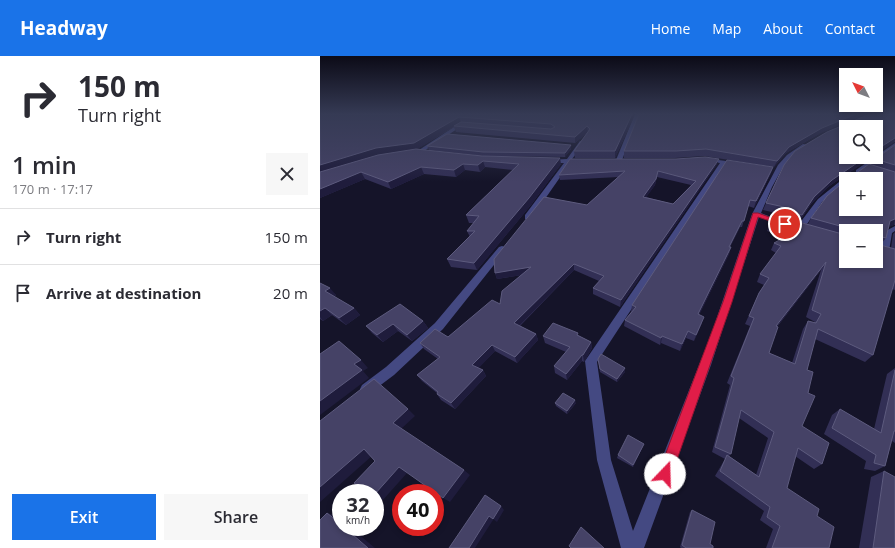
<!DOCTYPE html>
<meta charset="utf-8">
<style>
body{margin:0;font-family:"Open Sans",sans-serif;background:#f7f7f7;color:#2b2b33;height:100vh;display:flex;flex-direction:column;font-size:15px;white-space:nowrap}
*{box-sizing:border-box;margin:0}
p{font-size:13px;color:#7c7c81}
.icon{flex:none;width:22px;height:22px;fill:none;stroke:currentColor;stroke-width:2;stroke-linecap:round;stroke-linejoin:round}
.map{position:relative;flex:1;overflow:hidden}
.details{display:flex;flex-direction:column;background:#fff;width:320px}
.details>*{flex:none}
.top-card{background:#fff;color:#2b2b33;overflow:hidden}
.needle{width:26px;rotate:312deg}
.buttons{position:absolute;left:519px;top:12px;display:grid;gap:8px}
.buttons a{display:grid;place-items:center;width:44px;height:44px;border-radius:0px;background:#fff;box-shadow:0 2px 6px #0003;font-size:20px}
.speed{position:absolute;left:12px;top:428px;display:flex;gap:8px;font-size:20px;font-weight:700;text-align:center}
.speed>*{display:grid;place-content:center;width:52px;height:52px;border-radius:50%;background:#fff;box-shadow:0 2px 6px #0003;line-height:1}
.speed small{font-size:10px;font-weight:400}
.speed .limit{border:6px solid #d22;background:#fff;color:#111}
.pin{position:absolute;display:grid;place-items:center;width:34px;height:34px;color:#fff;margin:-17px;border:2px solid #fff;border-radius:50%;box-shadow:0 1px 4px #0007}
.me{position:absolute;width:44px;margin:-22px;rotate:21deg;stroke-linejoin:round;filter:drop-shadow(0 0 3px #0008)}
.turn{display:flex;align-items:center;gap:14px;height:84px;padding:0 12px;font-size:18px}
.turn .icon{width:52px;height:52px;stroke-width:2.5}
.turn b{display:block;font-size:28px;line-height:34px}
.round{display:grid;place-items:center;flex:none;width:42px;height:42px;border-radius:0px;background:#f7f7f7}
.overview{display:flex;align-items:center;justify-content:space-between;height:68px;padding:0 12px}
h1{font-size:24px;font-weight:600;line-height:30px}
.primary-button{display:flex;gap:8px;margin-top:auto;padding:8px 12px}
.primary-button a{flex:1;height:46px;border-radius:0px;background:#1a73e8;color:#fff;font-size:16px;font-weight:600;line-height:46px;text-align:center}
.primary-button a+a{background:#f7f7f7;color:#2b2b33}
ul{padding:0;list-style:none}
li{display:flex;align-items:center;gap:12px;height:56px;padding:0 12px;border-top:1px solid #e1e1e2}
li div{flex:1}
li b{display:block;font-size:15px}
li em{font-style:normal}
header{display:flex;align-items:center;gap:24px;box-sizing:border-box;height:56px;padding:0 20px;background:#1a73e8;color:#fff}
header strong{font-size:19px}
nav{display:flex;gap:22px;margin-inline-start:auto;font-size:14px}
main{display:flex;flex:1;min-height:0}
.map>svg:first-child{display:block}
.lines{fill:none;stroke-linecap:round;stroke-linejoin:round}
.minor{fill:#444982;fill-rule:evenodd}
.wall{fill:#322f55;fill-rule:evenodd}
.shaded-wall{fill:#1f1c3c}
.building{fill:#454266;stroke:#5d5b7e;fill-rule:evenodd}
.route{fill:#e11d48;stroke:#92132f}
</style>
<header>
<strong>Headway</strong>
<nav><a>Home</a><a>Map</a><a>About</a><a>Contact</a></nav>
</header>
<main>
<section class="details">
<div class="top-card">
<div class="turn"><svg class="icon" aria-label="right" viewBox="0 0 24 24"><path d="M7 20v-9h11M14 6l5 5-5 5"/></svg><div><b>150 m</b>Turn right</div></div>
</div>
<div class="overview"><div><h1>1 min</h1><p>170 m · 17:17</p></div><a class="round"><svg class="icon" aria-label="close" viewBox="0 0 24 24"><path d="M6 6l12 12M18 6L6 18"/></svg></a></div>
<ul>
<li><svg class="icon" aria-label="right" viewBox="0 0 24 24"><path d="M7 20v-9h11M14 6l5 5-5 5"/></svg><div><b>Turn right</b></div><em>150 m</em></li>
<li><svg class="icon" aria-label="arrive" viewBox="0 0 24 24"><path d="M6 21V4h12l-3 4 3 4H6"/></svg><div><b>Arrive at destination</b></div><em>20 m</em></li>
</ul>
<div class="primary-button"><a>Exit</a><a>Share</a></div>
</section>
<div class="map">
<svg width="575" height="492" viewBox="0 0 575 492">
<rect width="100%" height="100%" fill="#151429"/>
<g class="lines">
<!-- minor -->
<g class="minor">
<path d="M 315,58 L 319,58 L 302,104 L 297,105 L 296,104 Z"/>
<path d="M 137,69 L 147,69 L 149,70 L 140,71 L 101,97 L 96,96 Z"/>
<path d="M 260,85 L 265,86 L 252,103 L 264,104 L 264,106 L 250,107 L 211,163 L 205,163 L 205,159 L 244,107 L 228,107 L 226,106 L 226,104 L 247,103 Z"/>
<path d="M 575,87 L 575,91 L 540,116 L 536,116 L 536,114 Z"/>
<path d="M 483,88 L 488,89 L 471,101 L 463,111 L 452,131 L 441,157 L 470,168 L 466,170 L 439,161 L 391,309 L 324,492 L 301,492 L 277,404 L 265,305 L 400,107 L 384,104 L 384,102 L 420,107 L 420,109 L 406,108 L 277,306 L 291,404 L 313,475 L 391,279 L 432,158 L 458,109 L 467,99 Z"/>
<path d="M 524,122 L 529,123 L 526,123 L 526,126 L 502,146 L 483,174 L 477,174 L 476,172 L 498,143 Z"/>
<path d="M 575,170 L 575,175 L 572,177 L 569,195 L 568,197 L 562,197 L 561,195 L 564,176 Z"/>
<path d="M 182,190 L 185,191 L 186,193 L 185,195 L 123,273 L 74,319 L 50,337 L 46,339 L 42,337 L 40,333 L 42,329 L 66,311 L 115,267 L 179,191 Z"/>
</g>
</g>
<!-- wall -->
<g class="wall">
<path d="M 0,58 L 315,58 L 295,102 L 255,102 L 254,95 L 268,76 L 255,87 L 136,76 L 134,71 L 97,93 L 241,108 L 211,149 L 157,214 L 131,211 L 127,203 L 150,181 L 147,175 L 154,167 L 149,167 L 146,159 L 193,114 L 165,111 L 160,116 L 145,114 L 136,121 L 104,118 L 71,133 L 45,123 L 0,142 Z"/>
<path d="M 575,58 L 575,86 L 574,86 L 556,98 L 556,71 L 526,101 L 552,101 L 508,131 L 491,148 L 479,166 L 488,168 L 491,162 L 529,122 L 531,118 L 535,118 L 552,109 L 555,103 L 575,89 L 575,169 L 574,169 L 568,171 L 566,182 L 560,189 L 571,192 L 573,178 L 575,176 L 575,234 L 572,233 L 553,299 L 545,306 L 495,283 L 487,314 L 488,337 L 482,370 L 502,408 L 494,413 L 475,400 L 467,432 L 497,460 L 509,492 L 446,492 L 453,473 L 440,464 L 444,455 L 395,420 L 405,403 L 392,396 L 410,329 L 407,327 L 430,270 L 425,268 L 439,237 L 444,229 L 437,226 L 440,218 L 456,197 L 451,194 L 454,187 L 464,181 L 447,175 L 450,167 L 459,160 L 460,158 L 443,154 L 446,147 ZM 526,175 L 556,175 L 526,205 ZM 501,214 L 486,261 L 495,266 L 495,267 L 488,265 L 483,273 L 472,307 L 449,297 L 457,271 ZM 419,362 L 448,382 L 436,419 L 409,400 L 411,398 Z"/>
<path d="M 499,78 L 466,97 L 454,111 L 384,100 L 355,102 L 304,102 L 304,95 Z"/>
<path d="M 107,90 L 251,93 L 245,101 L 164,100 L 109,94 Z"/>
<path d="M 397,108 L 300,251 L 273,238 L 273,232 L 279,225 L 254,214 L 200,270 L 216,278 L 218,284 L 197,307 L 175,295 L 158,312 L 163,314 L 166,320 L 135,353 L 121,344 L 117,338 L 117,337 L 102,325 L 97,319 L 118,303 L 104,293 L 100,287 L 128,281 L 180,248 L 202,219 L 177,223 L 175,217 L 267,149 L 299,121 L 240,124 L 239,119 ZM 337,121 L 371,129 L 353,148 L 326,141 L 335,129 Z"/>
<path d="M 453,111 L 451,117 L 434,152 L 428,150 L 422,171 L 420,171 L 410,191 L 411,191 L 409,198 L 379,259 L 382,267 L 374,285 L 366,282 L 360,295 L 341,287 L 340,289 L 304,270 L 305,264 L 311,256 L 312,249 Z"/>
<path d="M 0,227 L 16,239 L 14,241 L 34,252 L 40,259 L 26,269 L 12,259 L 3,265 L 0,263 Z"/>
<path d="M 103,265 L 108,272 L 92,285 L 78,275 L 63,286 L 52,277 L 46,270 Z"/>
<path d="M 258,279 L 271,286 L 272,292 L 264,306 L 262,305 L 247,324 L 235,317 L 234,310 L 246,296 L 225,287 L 223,280 Z"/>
<path d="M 278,303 L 305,312 L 305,316 L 297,326 L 280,316 Z"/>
<path d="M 575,312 L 575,387 L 572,385 L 565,410 L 555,415 L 544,413 L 546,405 L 504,378 L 512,359 L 520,353 L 554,373 L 567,318 Z"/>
<path d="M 235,347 L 256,347 L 247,358 L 236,350 Z"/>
<path d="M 323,390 L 313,411 L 297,402 L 298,399 Z"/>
<path d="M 564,415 L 575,492 L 539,492 L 551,421 Z"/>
<path d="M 372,454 L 390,488 L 393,492 L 361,492 L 360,491 L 370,456 Z"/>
</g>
<!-- shaded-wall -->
<g class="shaded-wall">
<path d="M 312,58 L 315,58 L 295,102 L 295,95 Z"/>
<path d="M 536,58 L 546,58 L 499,78 L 466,97 L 454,111 L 457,105 L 469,91 L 502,72 Z"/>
<path d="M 139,61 L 141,66 L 96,94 L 60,99 L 0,117 L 0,109 Z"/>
<path d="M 267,70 L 268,76 L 255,87 L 255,81 Z"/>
<path d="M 575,82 L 575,84 L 574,86 L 556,98 L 556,94 Z"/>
<path d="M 251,89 L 251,93 L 245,101 L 245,97 Z"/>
<path d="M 546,101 L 552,101 L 508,131 L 491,148 L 478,166 L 482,159 L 494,141 L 512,124 Z"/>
<path d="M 240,102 L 241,108 L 211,149 L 157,214 L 154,207 Z"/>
<path d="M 399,103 L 397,108 L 300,251 L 301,244 Z"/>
<path d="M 163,105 L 165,111 L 160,116 L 158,109 Z"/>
<path d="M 143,108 L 145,114 L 136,121 L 134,114 Z"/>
<path d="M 101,111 L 104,118 L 71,133 L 68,126 Z"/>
<path d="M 453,111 L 451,117 L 434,152 L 436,145 Z"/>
<path d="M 338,115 L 335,129 L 323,146 L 323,141 Z"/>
<path d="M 41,116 L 45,123 L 0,142 L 0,133 Z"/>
<path d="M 575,163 L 574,169 L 564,173 L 570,165 Z"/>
<path d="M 422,165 L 420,171 L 407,197 L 409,191 Z"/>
<path d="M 411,191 L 409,198 L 376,265 L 378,258 Z"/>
<path d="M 506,206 L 501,214 L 451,278 L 456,270 Z"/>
<path d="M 254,208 L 254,214 L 196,273 L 194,267 Z"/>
<path d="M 211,211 L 213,217 L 177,223 L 175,217 Z"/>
<path d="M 10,232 L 16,239 L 12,242 L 5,235 Z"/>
<path d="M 5,252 L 12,259 L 3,265 L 0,261 L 0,255 Z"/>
<path d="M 34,252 L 40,259 L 26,269 L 19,262 Z"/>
<path d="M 384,261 L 382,267 L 374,285 L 376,279 Z"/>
<path d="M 103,265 L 108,272 L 92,285 L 87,279 Z"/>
<path d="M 73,268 L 78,275 L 63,286 L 57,279 Z"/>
<path d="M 368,275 L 366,282 L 360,295 L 362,288 Z"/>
<path d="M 216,278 L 218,284 L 197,307 L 195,301 Z"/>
<path d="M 342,280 L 341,287 L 340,289 L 341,282 Z"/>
<path d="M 271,286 L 272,292 L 264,306 L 263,299 Z"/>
<path d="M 172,289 L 175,295 L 156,315 L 152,309 Z"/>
<path d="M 262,299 L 262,305 L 247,324 L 246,318 Z"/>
<path d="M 41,304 L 48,312 L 43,315 L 49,322 L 0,359 L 0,345 L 34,308 Z"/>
<path d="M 305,312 L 305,316 L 297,326 L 297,323 Z"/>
<path d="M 163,314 L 166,320 L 135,353 L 131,347 Z"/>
<path d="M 255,344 L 256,347 L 247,358 L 247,355 Z"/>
<path d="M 88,353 L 95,360 L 81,373 L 73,367 Z"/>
<path d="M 324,388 L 323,390 L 313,411 L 313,409 Z"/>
<path d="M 44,393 L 53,399 L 0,446 L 0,431 Z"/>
<path d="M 79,411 L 87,417 L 62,445 L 55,442 L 55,438 Z"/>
<path d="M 144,414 L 150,419 L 130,446 L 123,442 Z"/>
<path d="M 181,450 L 184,454 L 177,466 L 173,463 Z"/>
<path d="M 7,457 L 18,460 L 21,463 L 21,468 Z"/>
<path d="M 169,460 L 173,464 L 155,492 L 149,492 Z"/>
<path d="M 24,471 L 30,471 L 55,492 L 48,492 Z"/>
</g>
<!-- building -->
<g class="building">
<path d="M 0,58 L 312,58 L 295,95 L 254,95 L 270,73 L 267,70 L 255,81 L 134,70 L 141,66 L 231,73 L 235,71 L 231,68 L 139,61 L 94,87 L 56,92 L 0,109 Z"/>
<path d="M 319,58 L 536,58 L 502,72 L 469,91 L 457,105 L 386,93 L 356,95 L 304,95 Z"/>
<path d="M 550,58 L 575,58 L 575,82 L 556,94 L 556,71 L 526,71 L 526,101 L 546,101 L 512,124 L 494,141 L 482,159 L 462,154 L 464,151 L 446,147 L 464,109 L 475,95 L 507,76 Z"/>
<path d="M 127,78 L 251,89 L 245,97 L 163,96 L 107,90 Z"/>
<path d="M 575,89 L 575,109 L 555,103 Z"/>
<path d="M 96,93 L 162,100 L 240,102 L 209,142 L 154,207 L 127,203 L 155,175 L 147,175 L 159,160 L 146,159 L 199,108 L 163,105 L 158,109 L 143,108 L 134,114 L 101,111 L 68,126 L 41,116 L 0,133 L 0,116 L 58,99 Z"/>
<path d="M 385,101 L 399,103 L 301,244 L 273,232 L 284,220 L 254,208 L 194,267 L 216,278 L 195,301 L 172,289 L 152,309 L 163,314 L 131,347 L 117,338 L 118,336 L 97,319 L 120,301 L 100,287 L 115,273 L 128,281 L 172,244 L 180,248 L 182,235 L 211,211 L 175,217 L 174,203 L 224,141 L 267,149 L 305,115 L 239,119 L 250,103 L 356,103 ZM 338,115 L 376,125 L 353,148 L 323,141 L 336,123 Z"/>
<path d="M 407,104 L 453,111 L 436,145 L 430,144 L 424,165 L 422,165 L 409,191 L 411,191 L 378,258 L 384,261 L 376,279 L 368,275 L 362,288 L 342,280 L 341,282 L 305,264 L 316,251 L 312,249 Z"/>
<path d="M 549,108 L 575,116 L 575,163 L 570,165 L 566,182 L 562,181 L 560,182 L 560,189 L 575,193 L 575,224 L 553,299 L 498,273 L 487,314 L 493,316 L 488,337 L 495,340 L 482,370 L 509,387 L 502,408 L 478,392 L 467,432 L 499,453 L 497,460 L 514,471 L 509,492 L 452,492 L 460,470 L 447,461 L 450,451 L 400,415 L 407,399 L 439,421 L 454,376 L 421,354 L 411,398 L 395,391 L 414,322 L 411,320 L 434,262 L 429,260 L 439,237 L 449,222 L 440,218 L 461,190 L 454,187 L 474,176 L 450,167 L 457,160 L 526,179 L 526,205 L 556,205 L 556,175 L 531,175 L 531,173 L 491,162 L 507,140 L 526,124 L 526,153 L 556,153 L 556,123 L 528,123 L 531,120 L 531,118 L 535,118 ZM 506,206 L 492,254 L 501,258 L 496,267 L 488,265 L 475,308 L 449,297 L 458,271 L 456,270 Z"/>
<path d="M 0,227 L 10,232 L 5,235 L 34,252 L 19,262 L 5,252 L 0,255 Z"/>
<path d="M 80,248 L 103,265 L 87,279 L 73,268 L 57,279 L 46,270 Z"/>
<path d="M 233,267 L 258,277 L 257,279 L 271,286 L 263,299 L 262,299 L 246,318 L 234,310 L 250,291 L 223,280 Z"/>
<path d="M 19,285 L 41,304 L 34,308 L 42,314 L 0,345 L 0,298 Z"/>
<path d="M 281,298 L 305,312 L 297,323 L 280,313 L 278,303 Z"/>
<path d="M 575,314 L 575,375 L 574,375 L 565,410 L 554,407 L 556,399 L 512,372 L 520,353 L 561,377 Z"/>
<path d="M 54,323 L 88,353 L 73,367 L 144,414 L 123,442 L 79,411 L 55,438 L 55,437 L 48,437 L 34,427 L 55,405 L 44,393 L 0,431 L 0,365 Z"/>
<path d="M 243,337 L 255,344 L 247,355 L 235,347 Z"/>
<path d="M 308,379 L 324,388 L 313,409 L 298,399 Z"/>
<path d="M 564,415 L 575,421 L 575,492 L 553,492 Z"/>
<path d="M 165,439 L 181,450 L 173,463 L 169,460 L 149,492 L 129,492 Z"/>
<path d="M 372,454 L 395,466 L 390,488 L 393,490 L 393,492 L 366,492 L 362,489 Z"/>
<path d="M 7,457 L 21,468 L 21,471 L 24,471 L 48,492 L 0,492 L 0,464 Z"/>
<path d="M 261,471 L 284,492 L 251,492 L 249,490 Z"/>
</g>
<!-- sky -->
<linearGradient id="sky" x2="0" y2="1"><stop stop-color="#0c0b17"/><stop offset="0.46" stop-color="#353a54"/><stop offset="1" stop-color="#353a54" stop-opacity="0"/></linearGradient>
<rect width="575" height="126" fill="url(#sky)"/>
<!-- route -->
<path class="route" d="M 433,157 L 438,157 L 469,168 L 465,170 L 438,161 L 412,246 L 352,418 L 350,423 L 345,425 L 340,423 L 338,418 L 403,246 Z"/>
</svg>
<div class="buttons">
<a><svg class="needle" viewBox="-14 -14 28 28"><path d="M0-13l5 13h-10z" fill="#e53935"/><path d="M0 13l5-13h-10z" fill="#7c7c81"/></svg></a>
<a><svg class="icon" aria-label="search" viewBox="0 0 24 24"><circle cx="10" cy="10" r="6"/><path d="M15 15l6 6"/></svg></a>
<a>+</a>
<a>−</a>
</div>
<div class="speed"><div>32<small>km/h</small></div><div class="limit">40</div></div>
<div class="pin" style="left:465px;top:168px;background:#d93025"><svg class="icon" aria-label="arrive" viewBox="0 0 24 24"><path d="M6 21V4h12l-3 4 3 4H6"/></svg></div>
<svg class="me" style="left:345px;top:418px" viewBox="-20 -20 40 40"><circle r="19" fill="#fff"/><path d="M0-13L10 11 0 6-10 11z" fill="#e11d48"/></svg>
</div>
</main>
